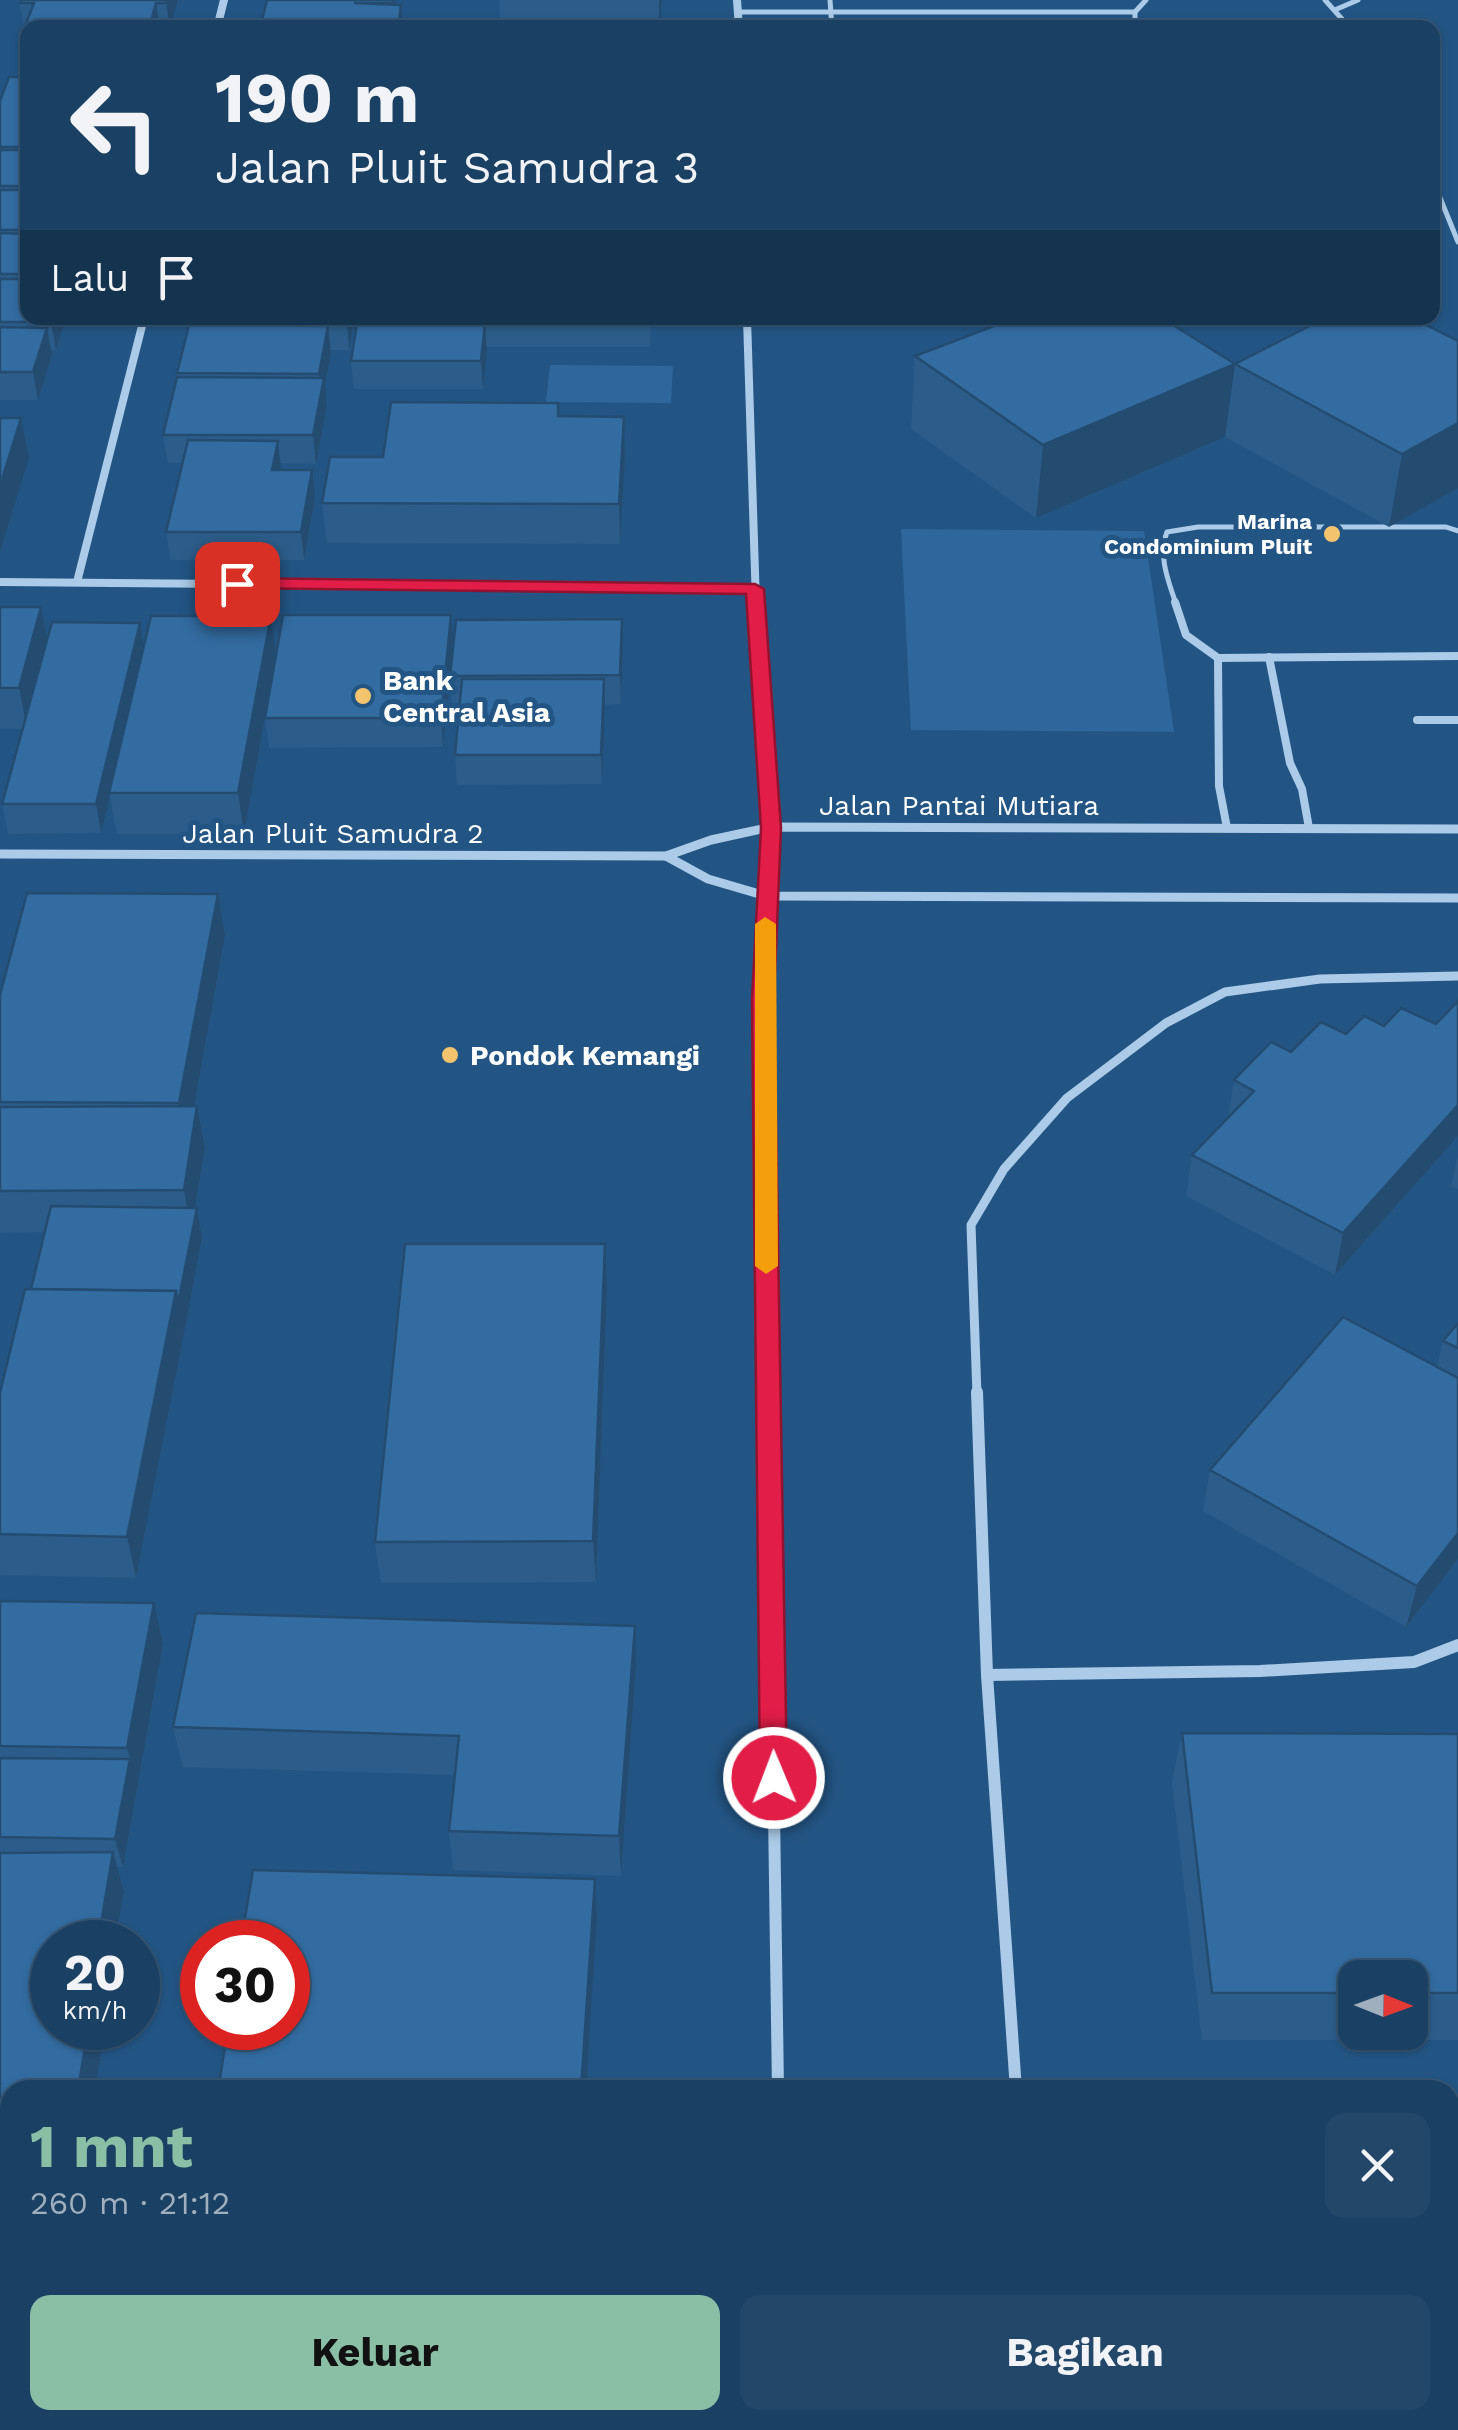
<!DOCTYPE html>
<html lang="id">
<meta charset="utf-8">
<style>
body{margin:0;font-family:"Work Sans",sans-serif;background:#234769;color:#f1f3f6;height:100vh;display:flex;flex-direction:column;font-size:38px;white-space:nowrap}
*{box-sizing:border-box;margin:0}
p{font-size:32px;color:#9fafbe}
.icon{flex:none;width:55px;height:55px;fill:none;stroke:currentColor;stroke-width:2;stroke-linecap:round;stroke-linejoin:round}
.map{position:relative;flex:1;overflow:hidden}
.panel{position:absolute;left:0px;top:2080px;width:1460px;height:350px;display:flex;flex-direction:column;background:#1a4063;border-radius:30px 30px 0 0;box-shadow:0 2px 8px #0004,0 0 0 2px #385978}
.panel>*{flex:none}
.top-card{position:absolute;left:20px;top:20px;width:1420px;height:305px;border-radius:20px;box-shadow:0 2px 8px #0004,0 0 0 2px #385978;background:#1a4063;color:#f1f3f6;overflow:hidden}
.needle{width:65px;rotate:91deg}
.tools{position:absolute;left:1338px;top:1960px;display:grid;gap:20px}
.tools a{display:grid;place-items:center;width:90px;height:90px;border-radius:20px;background:#1a4063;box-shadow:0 2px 8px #0004,0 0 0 2px #385978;font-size:50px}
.speed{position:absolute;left:30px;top:1920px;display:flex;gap:20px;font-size:50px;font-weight:700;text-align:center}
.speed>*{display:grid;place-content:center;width:130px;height:130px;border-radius:50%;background:#1a4063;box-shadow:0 2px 8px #0004,0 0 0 2px #385978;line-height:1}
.speed small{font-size:25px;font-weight:400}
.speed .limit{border:15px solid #d22;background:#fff;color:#111}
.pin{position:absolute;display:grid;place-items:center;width:85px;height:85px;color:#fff;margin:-42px;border-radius:20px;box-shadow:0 5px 15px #0006}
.me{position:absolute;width:110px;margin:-55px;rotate:359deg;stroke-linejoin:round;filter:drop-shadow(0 0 8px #0008)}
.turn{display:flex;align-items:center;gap:35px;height:210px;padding:0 30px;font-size:45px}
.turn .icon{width:130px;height:130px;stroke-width:2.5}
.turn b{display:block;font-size:70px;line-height:85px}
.then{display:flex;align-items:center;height:95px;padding:0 30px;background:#0003;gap:20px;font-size:38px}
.round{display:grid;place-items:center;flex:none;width:105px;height:105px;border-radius:20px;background:#234769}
.head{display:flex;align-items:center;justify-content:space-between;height:170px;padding:0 30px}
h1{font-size:60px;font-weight:700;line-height:75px;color:#8abfa5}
.cta{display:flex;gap:20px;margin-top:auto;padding:20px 30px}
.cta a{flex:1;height:115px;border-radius:20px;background:#8abfa5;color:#111;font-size:40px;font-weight:700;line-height:115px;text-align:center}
.cta a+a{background:#234769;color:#f1f3f6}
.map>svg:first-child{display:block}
.green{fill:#2d679b}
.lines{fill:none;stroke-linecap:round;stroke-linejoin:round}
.lane-far1{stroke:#abcbe8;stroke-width:5}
.lane{stroke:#abcbe8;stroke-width:8}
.street-far2{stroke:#abcbe8;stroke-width:8}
.street-far1{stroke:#abcbe8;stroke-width:9}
.street{stroke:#abcbe8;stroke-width:12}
.wall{fill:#2c5d8a;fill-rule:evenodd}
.shaded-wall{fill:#244c71}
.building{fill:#336ca1;stroke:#244c71;stroke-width:2.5}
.route{fill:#e11d48;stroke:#92132f;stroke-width:2.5}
.slow{fill:#f59e0b}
.poi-dot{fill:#f3c36e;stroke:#235584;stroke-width:4}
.labels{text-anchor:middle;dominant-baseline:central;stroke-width:10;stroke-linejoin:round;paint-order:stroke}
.far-poi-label{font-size:22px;font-weight:bold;fill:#fff;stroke:#235584;text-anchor:end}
.poi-label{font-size:28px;font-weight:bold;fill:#fff;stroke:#235584;text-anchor:start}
.street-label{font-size:28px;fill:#fff;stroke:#235584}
</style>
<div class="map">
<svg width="1458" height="2430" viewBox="0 0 1458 2430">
<rect width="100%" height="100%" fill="#235584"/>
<!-- green -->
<g class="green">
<path d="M 550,365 L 673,366 L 671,403 L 546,402 Z"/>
<path d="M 901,529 L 1144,531 L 1174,732 L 911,730 Z"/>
</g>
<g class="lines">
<!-- lane-far1 -->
<g class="lane-far1">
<path d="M 830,0 L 832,28"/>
<path d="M 1325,0 L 1350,28"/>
<path d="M 1337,9 L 1358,0"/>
<path d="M 738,12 L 1135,12"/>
<path d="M 1135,28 L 1135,12 L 1146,0"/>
<path d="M 1432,178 L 1458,242"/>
<path d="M 1176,604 C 1168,580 1158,556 1167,532 L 1198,527 L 1446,527 L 1458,531"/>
</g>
<!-- lane -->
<g class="lane">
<path d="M 1175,602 L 1186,635 L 1218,658 L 1458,656"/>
<path d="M 1269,657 L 1290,763 L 1302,789 L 1309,828"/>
<path d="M 1218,658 L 1219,786 L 1227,828"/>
<path d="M 1417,720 L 1458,720"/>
</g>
<!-- street-far2 -->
<g class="street-far2">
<path d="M 737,0 L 739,28"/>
<path d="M 217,28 L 224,0"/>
<path d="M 747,318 L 756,604"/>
<path d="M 0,582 L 755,589"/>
<path d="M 77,582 L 144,318"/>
</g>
<!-- street-far1 -->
<g class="street-far1">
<path d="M 756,602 L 771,827 L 763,1000 L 768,1395"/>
<path d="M 0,854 L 666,856 L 711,840 L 771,827 L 1458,829"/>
<path d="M 666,856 L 708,879 L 766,896 L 1458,898"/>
<path d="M 977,1395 L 971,1225 L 1004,1169 L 1067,1098 L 1166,1023 L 1225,992 L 1320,979 L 1458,976"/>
</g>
<!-- street -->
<g class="street">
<path d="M 768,1392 L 778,2090"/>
<path d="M 977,1392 L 987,1675 L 1016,2090"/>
<path d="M 987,1675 L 1260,1671 L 1414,1662 L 1458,1645"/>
<path d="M 782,2420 L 782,2430"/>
<path d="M 1040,2420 L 1040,2430"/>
</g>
</g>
<!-- wall -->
<g class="wall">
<path d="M 178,0 L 170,28 L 28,28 L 28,66 L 24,66 L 20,39 L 24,28 L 20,3 Z"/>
<path d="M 499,0 L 662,0 L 660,28 L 500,28 Z"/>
<path d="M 28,77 L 28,318 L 66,318 L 56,350 L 51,350 L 52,355 L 38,400 L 0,400 L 0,101 Z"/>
<path d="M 206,318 L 355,318 L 349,350 L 331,350 L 325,385 L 327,406 L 316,464 L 280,463 L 281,470 L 315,498 L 304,560 L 171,560 L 166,532 L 183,463 L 168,463 L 163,435 L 177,377 L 177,373 L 206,325 Z"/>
<path d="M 401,318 L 465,318 L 464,323 L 471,323 L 471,318 L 651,318 L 650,347 L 486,347 L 483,389 L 354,389 L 351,361 L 402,323 Z"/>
<path d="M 1458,341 L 1389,527 L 1225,437 L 1235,364 Z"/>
<path d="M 915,356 L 1235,364 L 1225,437 L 1036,518 L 911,429 Z"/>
<path d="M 558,403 L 559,416 L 624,417 L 625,456 L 620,544 L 327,543 L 322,503 L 383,457 Z"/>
<path d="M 0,607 L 47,639 L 140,623 L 144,645 L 276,656 L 454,642 L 623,648 L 621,704 L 605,705 L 602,784 L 457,785 L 455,755 L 460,705 L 452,705 L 450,678 L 443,747 L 269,748 L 265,718 L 271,685 L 244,834 L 117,834 L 110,797 L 101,833 L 8,834 L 2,804 L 23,729 L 0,729 Z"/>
<path d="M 225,936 L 194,1106 L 197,1106 L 205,1148 L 195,1208 L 202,1238 L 136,1578 L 0,1575 L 0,1393 L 31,1289 L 45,1232 L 0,1233 L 0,995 Z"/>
<path d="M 1458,1001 L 1458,1136 L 1335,1275 L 1186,1196 L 1192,1155 L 1228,1118 L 1234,1080 L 1291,1052 L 1346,1034 L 1384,1026 L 1436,1024 Z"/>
<path d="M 1458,1155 L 1458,1189 L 1451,1186 Z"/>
<path d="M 607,1286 L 596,1582 L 381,1583 L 375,1542 Z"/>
<path d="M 1458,1323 L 1458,1559 L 1406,1627 L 1203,1511 L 1210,1470 L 1437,1367 L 1443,1341 Z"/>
<path d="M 0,1601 L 163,1644 L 123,1867 L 117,1867 L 124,1891 L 52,1942 L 105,2032 L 95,2090 L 10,2090 L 10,2316 L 0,2316 Z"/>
<path d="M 636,1666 L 621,1876 L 453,1870 L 449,1831 L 455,1775 L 183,1767 L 173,1727 Z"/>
<path d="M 1182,1733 L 1458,1734 L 1458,2040 L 1202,2040 L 1172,1782 ZM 1355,1978 L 1410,1978 L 1410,2032 L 1355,2032 Z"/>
<rect x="1450" y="2111" width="8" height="285"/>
<path d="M 285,2420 L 536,2420 L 535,2430 L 287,2430 Z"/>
</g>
<!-- shaded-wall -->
<g class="shaded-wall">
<path d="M 167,0 L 178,0 L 170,28 L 166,3 Z"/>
<path d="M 659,0 L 662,0 L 660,28 L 659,28 Z"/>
<path d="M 156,3 L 160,28 L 149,28 Z"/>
<path d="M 401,5 L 403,28 L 398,28 Z"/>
<path d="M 53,318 L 66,318 L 56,350 L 51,322 Z"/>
<path d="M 348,318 L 355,318 L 349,350 L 347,323 Z"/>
<path d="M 485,323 L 487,351 L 483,389 L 481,361 Z"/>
<path d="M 328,326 L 331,353 L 325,385 L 327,406 L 316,464 L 313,435 L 321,394 L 319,374 Z"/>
<path d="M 47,328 L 52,355 L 38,400 L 33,372 Z"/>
<path d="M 1235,364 L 1225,437 L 1036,518 L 1043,445 Z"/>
<path d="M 624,417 L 625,456 L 620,544 L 619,504 Z"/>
<path d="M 21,418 L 29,458 L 0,552 L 0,486 Z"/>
<path d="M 1458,423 L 1458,488 L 1389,527 L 1402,454 Z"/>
<path d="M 278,441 L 281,469 L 272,470 Z"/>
<path d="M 312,470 L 315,498 L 304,560 L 301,532 Z"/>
<path d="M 41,607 L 49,648 L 27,729 L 19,688 Z"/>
<path d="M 451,615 L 454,644 L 443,747 L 441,718 Z"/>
<path d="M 271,616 L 276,657 L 244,834 L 238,793 Z"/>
<path d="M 622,619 L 623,648 L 621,704 L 620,675 Z"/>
<path d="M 140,623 L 145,652 L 109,793 L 110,797 L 101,833 L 96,804 Z"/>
<path d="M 604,679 L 605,708 L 602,784 L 601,755 Z"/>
<path d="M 218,894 L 225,936 L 187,1145 L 179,1103 Z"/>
<path d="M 1458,1105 L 1458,1136 L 1335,1275 L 1343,1233 Z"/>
<path d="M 197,1106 L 205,1148 L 191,1232 L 184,1190 Z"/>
<path d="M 197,1208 L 202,1238 L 184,1333 L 178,1303 Z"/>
<path d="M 605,1244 L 607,1286 L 596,1582 L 593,1541 Z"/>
<path d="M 176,1291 L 184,1333 L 136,1578 L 127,1537 Z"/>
<path d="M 1458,1533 L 1458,1559 L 1406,1627 L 1417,1586 Z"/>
<path d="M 154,1603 L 163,1644 L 123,1867 L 115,1839 L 130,1759 L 127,1748 Z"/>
<path d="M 635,1626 L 636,1666 L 621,1876 L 619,1836 Z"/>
<path d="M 113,1852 L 124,1891 L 115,1942 L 98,1942 Z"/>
<path d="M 595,1879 L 597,1918 L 586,2090 L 581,2090 Z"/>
<path d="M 88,2028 L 104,2028 L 105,2032 L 95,2090 L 77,2090 Z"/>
<path d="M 28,2420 L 42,2420 L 40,2430 L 26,2430 Z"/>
<path d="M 532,2420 L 536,2420 L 535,2430 L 533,2430 Z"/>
</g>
<!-- building -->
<g class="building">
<path d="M 21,0 L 167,0 L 166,3 L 156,3 L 149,28 L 28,28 L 28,39 L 20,39 L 34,3 L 20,3 Z"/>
<path d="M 267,0 L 394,0 L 393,3 L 354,3 L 401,5 L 398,28 L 260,28 Z"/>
<path d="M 504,23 L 612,24 L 611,28 L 504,28 Z"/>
<path d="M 9,77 L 28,77 L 28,147 L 0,147 L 0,101 Z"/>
<rect x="0" y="150" width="28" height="36"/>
<rect x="0" y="190" width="28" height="40"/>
<path d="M 0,233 L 28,234 L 28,274 L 0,274 Z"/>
<path d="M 0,279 L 28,279 L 28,318 L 53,318 L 51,322 L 0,322 Z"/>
<path d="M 206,318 L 348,318 L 347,323 L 205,322 Z"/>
<path d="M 1015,318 L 1162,318 L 1235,364 L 1043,445 L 915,356 Z"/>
<path d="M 1325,318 L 1412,318 L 1458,341 L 1458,423 L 1402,454 L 1235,364 Z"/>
<path d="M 485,323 L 481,361 L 351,361 L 357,324 Z"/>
<path d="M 189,325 L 328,326 L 319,374 L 177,373 Z"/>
<path d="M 0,327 L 47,328 L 33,372 L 0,372 Z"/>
<path d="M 177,377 L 324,378 L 313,435 L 163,435 Z"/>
<path d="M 391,402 L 558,403 L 558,416 L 624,417 L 619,504 L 322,503 L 330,457 L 383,457 Z"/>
<path d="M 0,418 L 21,418 L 0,486 Z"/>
<path d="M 188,440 L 278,441 L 272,470 L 312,470 L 301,532 L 166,532 Z"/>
<path d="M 0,607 L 41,607 L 19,688 L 0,688 Z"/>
<path d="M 283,615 L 451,615 L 441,718 L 265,718 Z"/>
<path d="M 151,616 L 271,616 L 238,793 L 109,793 Z"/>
<path d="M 622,619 L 620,675 L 450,676 L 456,620 Z"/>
<path d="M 52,622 L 140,623 L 96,804 L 2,804 Z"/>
<path d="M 462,679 L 604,679 L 601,755 L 455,755 Z"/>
<path d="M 27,893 L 218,894 L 179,1103 L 0,1102 L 0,995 Z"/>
<path d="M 1458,1001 L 1458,1105 L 1343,1233 L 1192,1155 L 1254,1091 L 1234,1080 L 1271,1042 L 1291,1052 L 1321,1022 L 1346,1034 L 1364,1016 L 1384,1026 L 1401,1008 L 1436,1024 Z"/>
<path d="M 197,1106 L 184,1190 L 0,1191 L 0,1107 Z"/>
<path d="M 51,1206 L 197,1208 L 178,1303 L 176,1291 L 31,1289 Z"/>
<path d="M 405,1244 L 605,1244 L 593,1541 L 375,1542 Z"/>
<path d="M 25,1289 L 176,1291 L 127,1537 L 0,1534 L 0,1393 Z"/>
<path d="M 1343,1317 L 1458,1378 L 1458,1533 L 1417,1586 L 1210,1470 Z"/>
<path d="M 1458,1323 L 1458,1348 L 1443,1341 Z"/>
<path d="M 0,1601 L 154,1603 L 127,1748 L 0,1746 Z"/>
<path d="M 196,1613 L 635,1626 L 619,1836 L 449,1831 L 459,1736 L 173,1727 Z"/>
<path d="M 1182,1733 L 1458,1734 L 1458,1993 L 1410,1993 L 1410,1978 L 1355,1978 L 1355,1993 L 1212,1993 Z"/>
<path d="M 0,1758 L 130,1759 L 115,1839 L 0,1837 Z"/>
<path d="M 113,1852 L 98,1942 L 52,1942 L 52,2028 L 88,2028 L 78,2090 L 10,2090 L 10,2280 L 0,2280 L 0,1853 Z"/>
<path d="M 253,1870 L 595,1879 L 581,2090 L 218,2090 L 228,2028 L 288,2028 L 288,1942 L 241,1942 Z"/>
<rect x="1450" y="2111" width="8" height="250"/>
<path d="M 0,2325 L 10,2325 L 10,2420 L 28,2420 L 26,2430 L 0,2430 Z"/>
</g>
<!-- route -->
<path class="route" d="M 237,578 L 755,584 L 764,589 L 781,828 L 774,1000 L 787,1778 L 783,1787 L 774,1790 L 764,1787 L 760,1778 L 752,1000 L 761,828 L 746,594 L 230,588 L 230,580 Z"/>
<!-- slow -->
<path class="slow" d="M 765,917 L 776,924 L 778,1266 L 766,1274 L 755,1266 L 755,924 Z"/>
<!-- markers -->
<g class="poi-dot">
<circle cx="1332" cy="534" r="10"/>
<circle cx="363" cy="696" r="10"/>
<circle cx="450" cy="1055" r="10"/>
</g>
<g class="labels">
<!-- far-poi labels -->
<g class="far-poi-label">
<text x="1312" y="521">Marina<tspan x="1312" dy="25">Condominium Pluit</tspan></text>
</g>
<!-- poi labels -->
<g class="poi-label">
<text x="383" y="680">Bank<tspan x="383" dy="32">Central Asia</tspan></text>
<text x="470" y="1055">Pondok Kemangi</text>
</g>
<!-- street labels -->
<g class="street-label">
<text x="959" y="805">Jalan Pantai Mutiara</text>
<text x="333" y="833">Jalan Pluit Samudra 2</text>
</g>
</g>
</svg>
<div class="tools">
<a><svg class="needle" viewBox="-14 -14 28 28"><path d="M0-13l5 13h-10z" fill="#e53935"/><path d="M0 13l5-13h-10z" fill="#9fafbe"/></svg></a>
</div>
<div class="speed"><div>20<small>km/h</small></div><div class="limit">30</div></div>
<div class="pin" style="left:237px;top:584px;background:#d93025"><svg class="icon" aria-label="arrive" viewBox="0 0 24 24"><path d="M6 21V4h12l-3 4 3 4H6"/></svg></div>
<svg class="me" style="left:774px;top:1778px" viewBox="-20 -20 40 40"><circle r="17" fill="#e11d48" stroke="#fff" stroke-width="3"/><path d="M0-11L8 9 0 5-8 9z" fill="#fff"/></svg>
<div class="top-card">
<div class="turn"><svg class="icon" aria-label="left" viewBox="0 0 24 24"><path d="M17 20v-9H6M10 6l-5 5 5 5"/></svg><div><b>190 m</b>Jalan Pluit Samudra 3</div></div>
<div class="then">Lalu<svg class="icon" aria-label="arrive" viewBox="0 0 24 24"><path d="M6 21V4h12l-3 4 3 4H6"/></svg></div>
</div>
<section class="panel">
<div class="head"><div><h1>1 mnt</h1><p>260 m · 21:12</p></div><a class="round"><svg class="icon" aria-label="close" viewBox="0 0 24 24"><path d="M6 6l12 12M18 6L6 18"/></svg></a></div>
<div class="cta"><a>Keluar</a><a>Bagikan</a></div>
</section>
</div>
